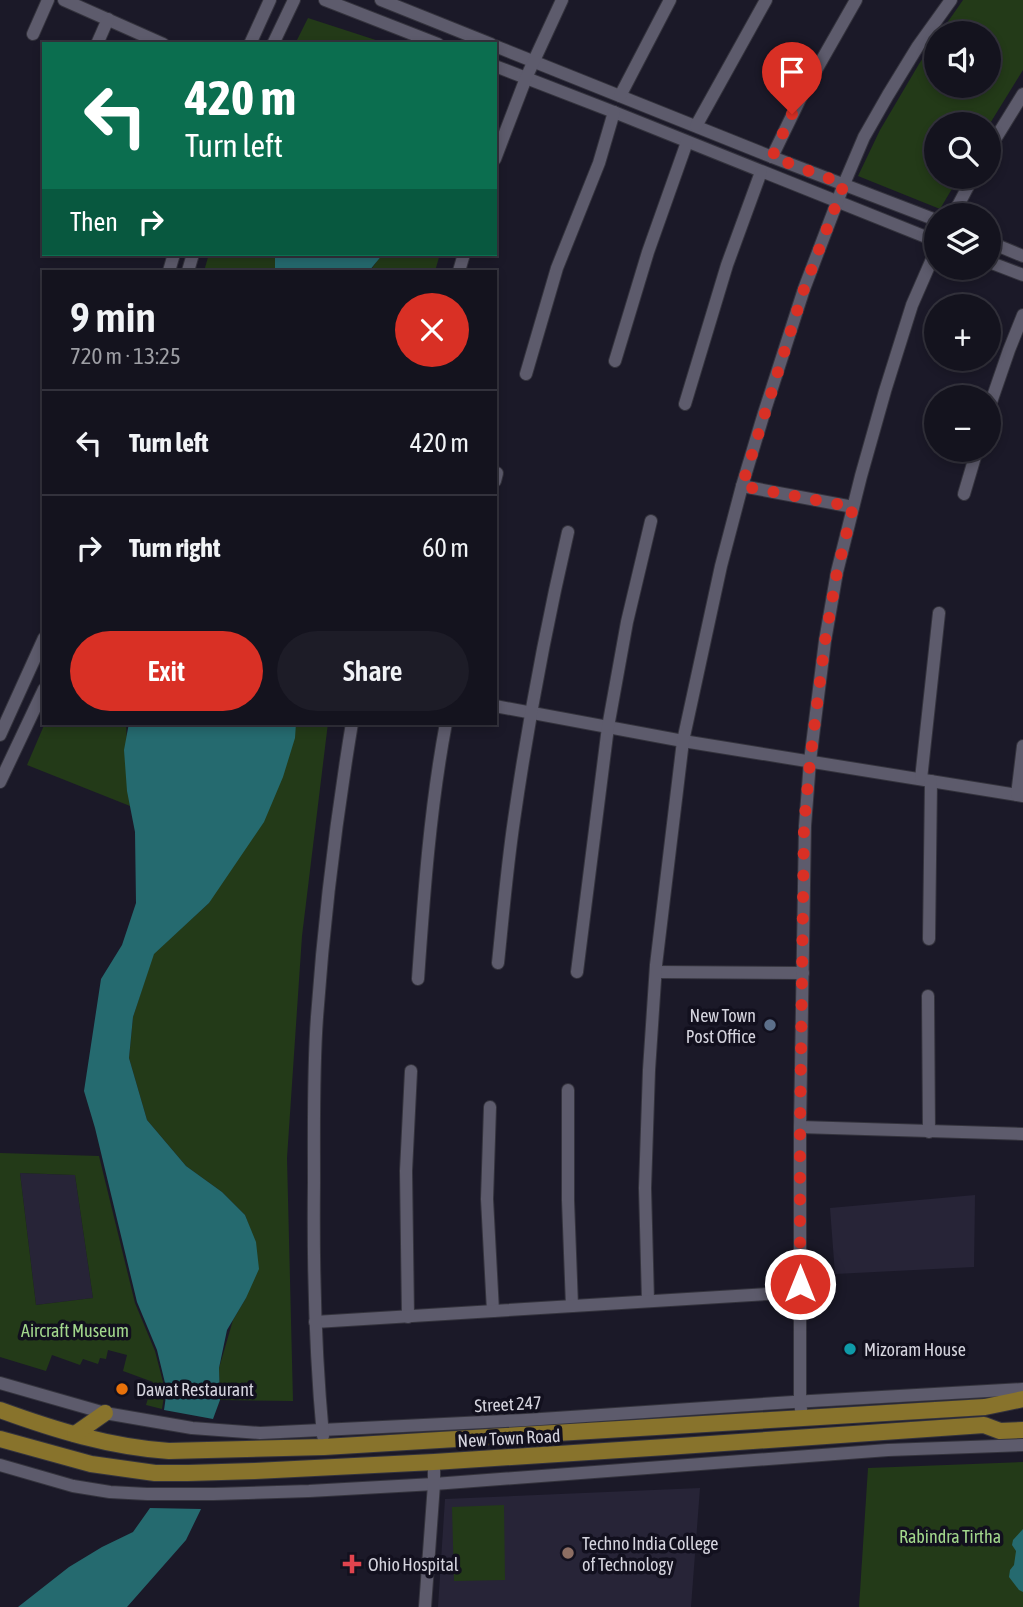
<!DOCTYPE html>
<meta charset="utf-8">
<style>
body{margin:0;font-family:"Asap Condensed",sans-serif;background:#1d1c27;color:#f1f3f6;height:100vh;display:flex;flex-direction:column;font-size:26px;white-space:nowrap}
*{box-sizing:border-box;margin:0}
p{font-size:23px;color:#9d9ea4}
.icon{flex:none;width:38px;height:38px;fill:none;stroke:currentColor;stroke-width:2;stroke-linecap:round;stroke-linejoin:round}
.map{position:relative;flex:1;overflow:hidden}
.details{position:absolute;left:42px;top:270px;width:455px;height:455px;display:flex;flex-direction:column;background:#14131e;border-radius:0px;box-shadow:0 4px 10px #0003,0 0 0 2px #33323c}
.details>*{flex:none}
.banner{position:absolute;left:42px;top:42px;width:455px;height:214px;border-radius:0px;box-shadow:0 4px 10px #0003,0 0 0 2px #33323c;background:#0b6e4f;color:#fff;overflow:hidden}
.fabs{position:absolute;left:924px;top:21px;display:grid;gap:14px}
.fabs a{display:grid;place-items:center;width:77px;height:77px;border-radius:50%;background:#14131e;box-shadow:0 4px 10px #0003,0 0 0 2px #33323c;font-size:35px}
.pin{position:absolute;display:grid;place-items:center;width:60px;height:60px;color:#fff;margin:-72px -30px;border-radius:50% 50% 50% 0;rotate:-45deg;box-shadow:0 0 7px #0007}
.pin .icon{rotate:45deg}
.me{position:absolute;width:77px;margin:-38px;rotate:0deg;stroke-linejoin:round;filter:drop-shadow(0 0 5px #0008)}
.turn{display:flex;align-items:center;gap:24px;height:147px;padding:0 28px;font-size:32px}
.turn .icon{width:91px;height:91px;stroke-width:2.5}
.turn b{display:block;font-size:49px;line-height:60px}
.then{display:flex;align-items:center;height:66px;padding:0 28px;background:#0003;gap:14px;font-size:26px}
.round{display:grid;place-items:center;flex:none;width:74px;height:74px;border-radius:37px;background:#1d1c27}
.headline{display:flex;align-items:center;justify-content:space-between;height:119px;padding:0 28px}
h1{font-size:42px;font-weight:600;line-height:52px}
.primary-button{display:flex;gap:14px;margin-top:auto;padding:14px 28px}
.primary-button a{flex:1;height:80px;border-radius:42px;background:#d93025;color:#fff;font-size:28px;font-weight:600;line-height:80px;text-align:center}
.primary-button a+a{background:#1d1c27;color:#f1f3f6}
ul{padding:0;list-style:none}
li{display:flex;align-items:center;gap:21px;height:105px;padding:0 28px;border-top:2px solid #33323c}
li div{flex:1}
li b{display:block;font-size:26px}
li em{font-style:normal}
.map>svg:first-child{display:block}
.built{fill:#272437}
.green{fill:#233a18;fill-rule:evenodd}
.water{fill:#256a6f}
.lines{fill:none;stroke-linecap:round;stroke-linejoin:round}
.minor-casing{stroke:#34333d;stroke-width:14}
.major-casing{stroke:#34333d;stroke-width:18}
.minor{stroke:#5d5b6c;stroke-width:12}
.major{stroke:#88732c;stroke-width:16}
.route{stroke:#d93025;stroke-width:12;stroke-dasharray:0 21.6}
.service-dot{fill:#5c6f8a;stroke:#12101e;stroke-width:2.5}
.culture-dot{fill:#0f9aa8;stroke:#12101e;stroke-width:2.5}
.food-dot{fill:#e8710a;stroke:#12101e;stroke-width:2.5}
.education-dot{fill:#8d6e63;stroke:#12101e;stroke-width:2.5}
.health-dot{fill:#e0444e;stroke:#12101e;stroke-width:2.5}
.labels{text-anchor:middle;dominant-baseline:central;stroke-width:7;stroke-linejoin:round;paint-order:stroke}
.poi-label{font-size:18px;fill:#d5d4de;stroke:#12101e;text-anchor:start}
.park-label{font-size:18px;fill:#a2d78c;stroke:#12101e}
.street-label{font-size:18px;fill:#d5d4de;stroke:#12101e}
</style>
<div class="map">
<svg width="1023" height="1607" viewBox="0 0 1023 1607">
<rect width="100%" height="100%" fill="#1b1928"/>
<!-- built -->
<g class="built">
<path d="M 20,1173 L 75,1175 L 93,1298 L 36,1305 Z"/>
<path d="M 975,1195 L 974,1267 L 835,1274 L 830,1208 Z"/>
<path d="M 700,1488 L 691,1607 L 438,1607 L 445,1499 Z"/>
</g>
<!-- green -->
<g class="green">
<path d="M 963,0 L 1023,0 L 1023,70 L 989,125 L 936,124 L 936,177 L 959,177 L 940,209 L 858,176 L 880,130 L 919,64 L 936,38 L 936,86 L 989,86 L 989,33 L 940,33 Z"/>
<path d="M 308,18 L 388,44 L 295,44 Z"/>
<path d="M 209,254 L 275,254 L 275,271 L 204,271 Z"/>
<path d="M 382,254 L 440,254 L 435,271 L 370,271 Z"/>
<path d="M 45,723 L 126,723 L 130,806 L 27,765 Z"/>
<path d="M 291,723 L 328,723 L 302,936 L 287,1158 L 293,1401 L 220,1400 L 219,1368 L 233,1320 L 246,1298 L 251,1231 L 245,1215 L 222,1192 L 186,1166 L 147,1120 L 129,1058 L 133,1017 L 153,954 L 209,903 Z"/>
<path d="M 0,1153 L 99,1156 L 135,1303 L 155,1351 L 163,1382 L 164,1396 L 162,1409 L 146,1405 L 153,1382 L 123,1371 L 127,1355 L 108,1350 L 106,1359 L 100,1358 L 98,1364 L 83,1359 L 80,1365 L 52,1355 L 46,1371 L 0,1357 ZM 20,1173 L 75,1175 L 93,1298 L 36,1305 Z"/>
<path d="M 1023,1462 L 1023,1607 L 859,1607 L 868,1468 Z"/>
<path d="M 504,1505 L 505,1580 L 454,1581 L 452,1507 Z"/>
</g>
<!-- water -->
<g class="water">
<path d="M 275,254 L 383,254 L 369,271 L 275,271 Z"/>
<path d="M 129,723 L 296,723 L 295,738 L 283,777 L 264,822 L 209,903 L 154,954 L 133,1017 L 129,1058 L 147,1120 L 186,1166 L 222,1192 L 245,1215 L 256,1242 L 259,1269 L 246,1298 L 227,1330 L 219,1368 L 220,1400 L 213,1419 L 164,1410 L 166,1396 L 165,1383 L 157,1350 L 137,1302 L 95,1128 L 84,1091 L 101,979 L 122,945 L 136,903 L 135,832 L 127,791 L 124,750 Z"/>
<path d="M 150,1508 L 201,1509 L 186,1540 L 127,1607 L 18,1607 L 69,1567 L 102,1547 L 133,1532 Z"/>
<path d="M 1023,1529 L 1023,1592 L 1019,1590 L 1009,1577 L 1010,1570 L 1014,1565 L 1016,1551 L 1012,1545 L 1013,1540 Z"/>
</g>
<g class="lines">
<!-- minor casing -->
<g class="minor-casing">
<g id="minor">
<path d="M 64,0 L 163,44"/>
<path d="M 325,0 L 438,44"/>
<path d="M 381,0 L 491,44"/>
<path d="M 33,34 L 48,0"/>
<path d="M 97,44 L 108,19"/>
<path d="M 250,44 L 270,0"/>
<path d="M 273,44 L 294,0"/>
<path d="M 495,46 L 772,157 L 936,220"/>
<path d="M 495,66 L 614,112 L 936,241"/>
<path d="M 620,96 L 670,0"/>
<path d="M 696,126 L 766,0"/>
<path d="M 989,149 L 1023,94"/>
<path d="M 772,157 L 803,93 L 856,0"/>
<path d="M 495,159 L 526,78 L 562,0"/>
<path d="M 953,215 L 973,177"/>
<path d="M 989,242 L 1023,256"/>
<path d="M 989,262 L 1023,275"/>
<path d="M 169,271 L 174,254"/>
<path d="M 188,271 L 193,254"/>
<path d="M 459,271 L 464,254"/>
<path d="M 615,361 L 648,252 L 687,142"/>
<path d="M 526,374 L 557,268 L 599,163 L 614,112"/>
<path d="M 685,404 L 727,265 L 761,172"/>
<path d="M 989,408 L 1009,350 L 1023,315"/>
<path d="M 495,481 L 497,473"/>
<path d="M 742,486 L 853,507"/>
<path d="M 964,494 L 977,450"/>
<path d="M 495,706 L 683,741 L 1023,796"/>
<path d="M 0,735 L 44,638"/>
<path d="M 921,779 L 939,613"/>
<path d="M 0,782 L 44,689"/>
<path d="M 1017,795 L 1023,746"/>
<path d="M 929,939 L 931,781"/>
<path d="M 498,963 C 503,915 507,867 514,820 C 528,723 546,627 568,532"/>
<path d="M 577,972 L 608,727 L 627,622 L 651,521"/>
<path d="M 656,972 L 803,973"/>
<path d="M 418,979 C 424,893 430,808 446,723"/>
<path d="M 928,996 L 929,1132"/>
<path d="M 568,1090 L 568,1200 L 572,1306"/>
<path d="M 490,1107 L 487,1199 L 493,1311"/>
<path d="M 800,1127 L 1023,1134"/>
<path d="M 648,1301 L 645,1188 L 649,1070 L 656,965 L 683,741 L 721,566 L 742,486 L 764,413 L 804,289 L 844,184 L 864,137 L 888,95 L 918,46 L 951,0"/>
<path d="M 408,1317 L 406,1171 L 411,1071"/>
<path d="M 315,1322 L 800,1292"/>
<path d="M 0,1383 L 105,1413 L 192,1428 L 260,1433 L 526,1420 L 793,1402 L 1023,1389"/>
<path d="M 802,1417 L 800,1402 L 800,1127 L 805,826 L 810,761 L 825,641 L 837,572 L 861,476 L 885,391 L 912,305 L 936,250"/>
<path d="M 323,1436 C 315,1351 313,1267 314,1182 C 314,1127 313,1072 317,1017 C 324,919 336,820 352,723"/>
<path d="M 0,1465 L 73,1486 L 110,1492 L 147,1494 L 214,1494 L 309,1491 L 434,1484 L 888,1450 L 1023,1445"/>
<path d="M 425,1607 L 434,1484 L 434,1462"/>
</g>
</g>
<!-- major casing -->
<g class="major-casing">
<g id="major">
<path d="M 0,1410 C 55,1430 110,1447 169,1451 L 324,1447 L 985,1407 L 1023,1399"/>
<path d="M 75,1434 L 105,1413"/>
<path d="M 0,1439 L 91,1464 L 155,1473 L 188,1473 L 255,1471 L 434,1462 L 666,1447 L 984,1425 L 1000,1431 L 1023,1430"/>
</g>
</g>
<!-- minor -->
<use href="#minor" class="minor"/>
<!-- major -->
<use href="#major" class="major"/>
</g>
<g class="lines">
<!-- route -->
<path class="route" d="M 792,114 L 772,157 L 844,184 L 804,289 L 742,486 L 853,507 L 837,572 L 825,641 L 810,761 L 804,826 L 800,1127 L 800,1284"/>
</g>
<!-- markers -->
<circle class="service-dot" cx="770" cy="1025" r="7"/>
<circle class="culture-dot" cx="850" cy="1349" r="7"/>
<circle class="food-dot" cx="122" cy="1389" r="7"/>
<circle class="education-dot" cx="568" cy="1553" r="7"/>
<path class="health-dot" d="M348.5 1553.5h7v7h7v7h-7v7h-7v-7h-7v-7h7z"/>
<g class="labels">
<!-- poi labels -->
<g class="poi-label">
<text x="756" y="1015" text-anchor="end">New Town<tspan x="756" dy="21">Post Office</tspan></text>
<text x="864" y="1349">Mizoram House</text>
<text x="136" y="1389">Dawat Restaurant</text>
<text x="582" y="1543">Techno India College<tspan x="582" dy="21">of Technology</tspan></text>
<text x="368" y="1564">Ohio Hospital</text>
</g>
<!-- park labels -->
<g class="park-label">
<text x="75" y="1330">Aircraft Museum</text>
<text x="950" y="1536">Rabindra Tirtha</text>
</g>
<!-- street labels -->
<g class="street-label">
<text transform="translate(508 1404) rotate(-3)">Street 247</text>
<text transform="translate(509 1438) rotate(-3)">New Town Road</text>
</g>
</g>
</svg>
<div class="fabs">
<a><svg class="icon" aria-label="sound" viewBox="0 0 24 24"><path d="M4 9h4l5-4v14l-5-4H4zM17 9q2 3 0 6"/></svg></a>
<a><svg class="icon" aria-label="search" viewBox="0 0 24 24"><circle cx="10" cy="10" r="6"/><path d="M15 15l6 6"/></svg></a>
<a><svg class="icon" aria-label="layers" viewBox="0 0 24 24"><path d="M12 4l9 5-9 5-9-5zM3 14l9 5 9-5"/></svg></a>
<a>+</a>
<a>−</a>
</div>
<div class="pin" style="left:792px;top:114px;background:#d93025"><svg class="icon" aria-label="arrive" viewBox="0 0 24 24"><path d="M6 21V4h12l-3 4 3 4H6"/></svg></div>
<svg class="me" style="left:800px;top:1284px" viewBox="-20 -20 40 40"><circle r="17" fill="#d93025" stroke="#fff" stroke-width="3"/><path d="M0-11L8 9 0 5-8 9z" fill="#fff"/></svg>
<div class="banner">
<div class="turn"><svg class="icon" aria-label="left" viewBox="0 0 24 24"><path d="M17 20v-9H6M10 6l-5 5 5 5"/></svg><div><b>420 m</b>Turn left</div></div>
<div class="then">Then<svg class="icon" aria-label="right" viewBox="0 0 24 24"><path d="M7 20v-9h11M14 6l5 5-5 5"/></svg></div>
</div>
<section class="details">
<div class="headline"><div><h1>9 min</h1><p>720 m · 13:25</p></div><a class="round" style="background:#d93025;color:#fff"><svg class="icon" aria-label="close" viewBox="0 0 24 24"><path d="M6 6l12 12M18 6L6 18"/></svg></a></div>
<ul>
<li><svg class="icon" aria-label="left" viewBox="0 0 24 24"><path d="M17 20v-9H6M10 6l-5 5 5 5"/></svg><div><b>Turn left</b></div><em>420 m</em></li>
<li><svg class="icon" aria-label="right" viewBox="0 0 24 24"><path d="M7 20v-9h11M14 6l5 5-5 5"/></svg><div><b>Turn right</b></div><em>60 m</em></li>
</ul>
<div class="primary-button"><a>Exit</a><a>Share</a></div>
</section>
</div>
